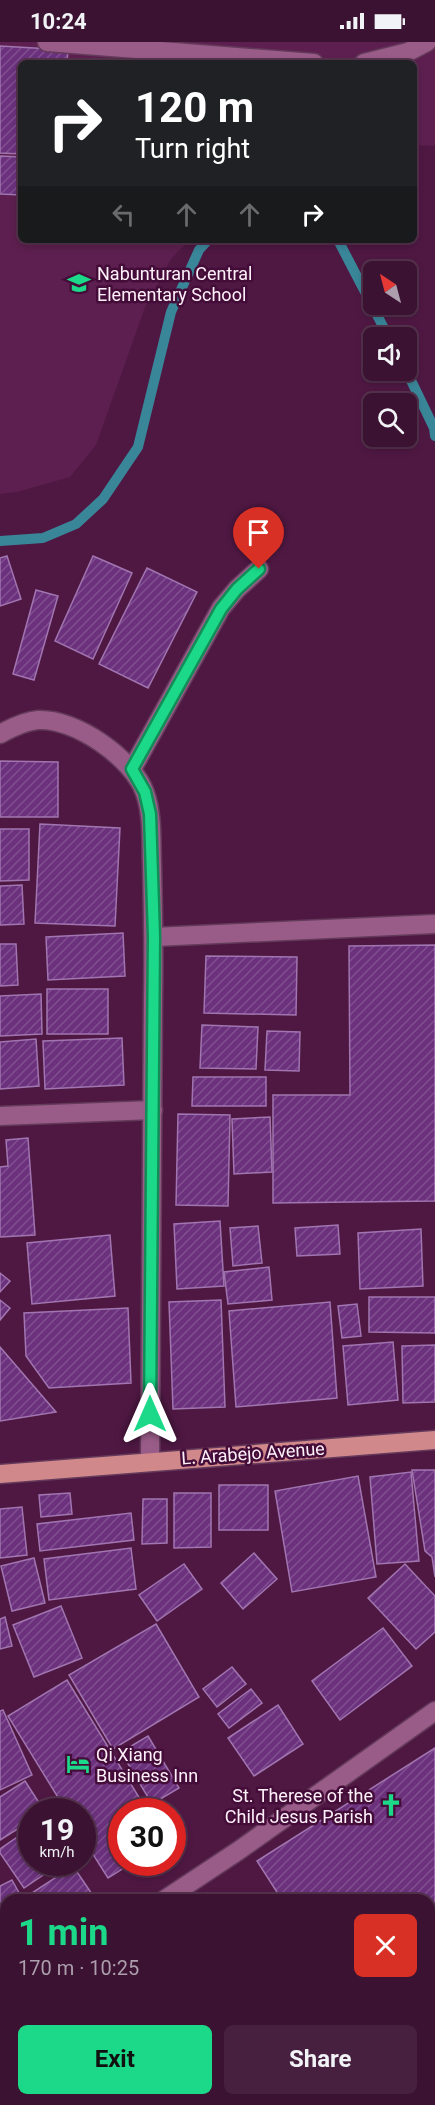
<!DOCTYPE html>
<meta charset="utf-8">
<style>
body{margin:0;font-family:Roboto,sans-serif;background:#46203e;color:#f1f3f6;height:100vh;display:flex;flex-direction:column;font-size:22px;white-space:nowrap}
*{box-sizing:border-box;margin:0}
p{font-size:20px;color:#ac9eac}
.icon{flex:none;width:33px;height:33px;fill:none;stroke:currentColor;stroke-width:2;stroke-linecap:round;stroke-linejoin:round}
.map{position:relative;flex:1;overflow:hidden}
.side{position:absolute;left:0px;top:1852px;width:435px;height:212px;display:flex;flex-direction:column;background:#3b1232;border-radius:18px 18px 0 0;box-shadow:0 3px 9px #0003,0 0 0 2px #54324d}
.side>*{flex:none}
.guide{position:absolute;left:18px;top:18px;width:399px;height:183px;border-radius:9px;box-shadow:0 3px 9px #0003,0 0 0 2px #54324d;background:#202124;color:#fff;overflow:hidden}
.needle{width:39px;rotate:324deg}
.controls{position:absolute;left:363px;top:219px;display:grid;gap:12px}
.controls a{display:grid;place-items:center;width:54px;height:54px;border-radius:9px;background:#3b1232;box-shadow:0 3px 9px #0003,0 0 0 2px #54324d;font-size:30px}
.speed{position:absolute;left:18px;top:1756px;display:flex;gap:12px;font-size:30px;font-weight:700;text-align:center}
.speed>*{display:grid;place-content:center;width:78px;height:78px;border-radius:50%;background:#3b1232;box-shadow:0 3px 9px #0003,0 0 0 2px #54324d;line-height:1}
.speed small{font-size:15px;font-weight:400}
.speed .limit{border:9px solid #d22;background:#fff;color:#111}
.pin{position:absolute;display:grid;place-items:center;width:51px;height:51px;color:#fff;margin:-62px -26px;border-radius:50% 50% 50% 0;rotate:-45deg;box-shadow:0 0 6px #0007}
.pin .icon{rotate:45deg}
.me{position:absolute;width:66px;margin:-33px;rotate:0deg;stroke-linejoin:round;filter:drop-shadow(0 0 4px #0008)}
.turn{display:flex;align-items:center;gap:21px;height:126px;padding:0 18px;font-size:27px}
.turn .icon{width:78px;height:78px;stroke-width:2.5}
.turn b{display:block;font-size:42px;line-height:51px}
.lanes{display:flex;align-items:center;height:57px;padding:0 18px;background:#0003;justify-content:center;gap:30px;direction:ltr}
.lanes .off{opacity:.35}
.round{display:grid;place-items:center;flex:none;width:63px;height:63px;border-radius:9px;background:#46203e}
.summary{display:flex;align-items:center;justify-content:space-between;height:102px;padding:0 18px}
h1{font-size:36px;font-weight:700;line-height:45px;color:#1bd988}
.button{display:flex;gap:12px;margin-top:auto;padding:12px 18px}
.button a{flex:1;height:69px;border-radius:9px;background:#1bd988;color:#111;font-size:24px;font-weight:700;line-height:69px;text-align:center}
.button a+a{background:#46203e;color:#f1f3f6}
.status{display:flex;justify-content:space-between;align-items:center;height:42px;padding:0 30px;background:#3b1232;direction:ltr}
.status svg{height:16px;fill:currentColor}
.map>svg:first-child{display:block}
.built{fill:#5d1f4f}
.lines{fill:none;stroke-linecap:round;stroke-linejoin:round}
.stream{stroke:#3a8699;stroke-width:10}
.building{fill:url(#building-hatch);stroke:#a175b0;stroke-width:1.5}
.lane-casing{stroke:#643a5b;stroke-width:21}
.street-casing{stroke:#643a5b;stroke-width:21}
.primary-casing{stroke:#643a5b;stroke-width:21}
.lane{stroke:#995c88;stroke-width:18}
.street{stroke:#995c88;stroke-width:18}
.primary{stroke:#d1888b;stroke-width:18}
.route-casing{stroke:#128d58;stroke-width:15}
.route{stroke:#1bd988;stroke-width:10}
.labels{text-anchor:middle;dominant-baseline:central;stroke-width:5;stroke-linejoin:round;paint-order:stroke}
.poi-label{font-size:18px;fill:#fef0f9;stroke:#440c38;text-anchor:start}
.street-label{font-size:18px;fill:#fef0f9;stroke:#440c38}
</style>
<div class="status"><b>10:24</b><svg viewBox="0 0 49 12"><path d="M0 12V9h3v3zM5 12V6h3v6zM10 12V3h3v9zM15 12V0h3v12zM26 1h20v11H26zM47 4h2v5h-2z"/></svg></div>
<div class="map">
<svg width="435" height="2063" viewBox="0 0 435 2063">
<defs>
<pattern id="building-hatch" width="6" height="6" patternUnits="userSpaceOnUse" patternTransform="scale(1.5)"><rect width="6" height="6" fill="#6b317d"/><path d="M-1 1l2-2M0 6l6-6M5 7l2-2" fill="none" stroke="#814f90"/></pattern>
</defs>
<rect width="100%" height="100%" fill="#4f1843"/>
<!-- built -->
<g class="built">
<path d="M 0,0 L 435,0 L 435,104 L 414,103 L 414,21 L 21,21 L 21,198 L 189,198 L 171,217 L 145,265 L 96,403 L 70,435 L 17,450 L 0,452 Z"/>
<path d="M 435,1922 L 435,2063 L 218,2063 L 225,2058 L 429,2058 L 429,1926 Z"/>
</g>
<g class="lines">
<!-- stream -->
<g class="stream">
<path d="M 338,198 L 389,296"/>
<path d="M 406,328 L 434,386 L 435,394"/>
<path d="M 0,499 L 43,496 L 76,482 L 103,457 L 138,405 L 171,270 L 199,208 L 208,198"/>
</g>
</g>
<!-- building -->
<g class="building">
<path d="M 0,4 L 68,8 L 67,21 L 21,21 L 21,112 L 0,111 Z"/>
<path d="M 0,114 L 21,115 L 21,153 L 0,152 Z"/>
<path d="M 7,514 L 21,557 L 0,564 L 0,516 Z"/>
<path d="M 93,514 L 132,531 L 93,617 L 55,599 Z"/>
<path d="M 147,526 L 197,550 L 148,646 L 99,622 Z"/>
<path d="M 36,548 L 58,554 L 34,638 L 13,632 Z"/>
<path d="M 0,719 L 58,720 L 58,775 L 0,775 Z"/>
<path d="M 40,782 L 120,786 L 115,884 L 35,881 Z"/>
<path d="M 0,787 L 29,787 L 29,838 L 0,839 Z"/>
<path d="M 22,843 L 24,882 L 0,883 L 0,844 Z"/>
<path d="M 123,891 L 125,934 L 48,938 L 46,895 Z"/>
<path d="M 0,902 L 16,902 L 18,943 L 0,944 Z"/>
<path d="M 435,903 L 435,1159 L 273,1161 L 273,1053 L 350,1053 L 349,904 Z"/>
<path d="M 206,914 L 297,915 L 296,973 L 204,971 Z"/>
<rect x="47" y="947" width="61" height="45"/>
<path d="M 41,952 L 42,992 L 0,994 L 0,954 Z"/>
<path d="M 202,983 L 258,985 L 256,1027 L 200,1026 Z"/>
<path d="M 267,989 L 300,990 L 299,1029 L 265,1028 Z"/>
<path d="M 122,996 L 124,1043 L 45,1047 L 43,999 Z"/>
<path d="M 36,997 L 39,1044 L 0,1047 L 0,1000 Z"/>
<path d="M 193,1035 L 266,1035 L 266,1064 L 192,1064 Z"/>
<path d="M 178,1072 L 230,1073 L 228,1164 L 176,1163 Z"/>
<path d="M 270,1075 L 272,1130 L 234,1132 L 232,1077 Z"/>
<path d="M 28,1096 L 35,1193 L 0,1195 L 0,1125 L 8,1124 L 6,1098 Z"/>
<path d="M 220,1179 L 224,1244 L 177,1247 L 174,1182 Z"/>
<path d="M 338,1183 L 340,1212 L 297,1214 L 295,1186 Z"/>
<path d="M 258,1184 L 262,1221 L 233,1224 L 230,1186 Z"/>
<path d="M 421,1187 L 423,1244 L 360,1247 L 358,1191 Z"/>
<path d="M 110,1193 L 115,1254 L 32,1262 L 27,1201 Z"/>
<path d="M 269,1225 L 272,1258 L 228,1262 L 224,1230 Z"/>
<path d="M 0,1231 L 10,1239 L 0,1250 Z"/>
<path d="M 369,1255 L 435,1255 L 435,1291 L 369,1290 Z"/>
<path d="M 0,1258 L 10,1266 L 0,1278 Z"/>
<path d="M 221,1258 L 225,1365 L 173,1367 L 169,1260 Z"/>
<path d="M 330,1260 L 337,1356 L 236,1365 L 229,1269 Z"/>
<path d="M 357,1262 L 361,1294 L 342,1296 L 338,1264 Z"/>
<path d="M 128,1266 L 131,1341 L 49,1346 L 26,1314 L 24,1271 Z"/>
<path d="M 393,1300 L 398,1358 L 348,1363 L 343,1304 Z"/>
<path d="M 435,1303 L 435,1360 L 403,1361 L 402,1304 Z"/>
<path d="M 0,1305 L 56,1370 L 0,1379 Z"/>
<path d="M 412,1428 L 435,1428 L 435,1535 L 432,1515 L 425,1509 Z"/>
<path d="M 411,1430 L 419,1519 L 377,1522 L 370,1435 Z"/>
<path d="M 358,1434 L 376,1535 L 292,1550 L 275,1449 Z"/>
<rect x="219" y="1443" width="49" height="45"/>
<path d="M 70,1451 L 72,1472 L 41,1475 L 39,1453 Z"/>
<path d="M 174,1451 L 211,1451 L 211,1505 L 174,1506 Z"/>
<path d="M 143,1457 L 167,1457 L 167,1501 L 142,1502 Z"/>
<path d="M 22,1465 L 27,1513 L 0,1516 L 0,1467 Z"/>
<path d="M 131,1471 L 134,1498 L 40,1509 L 37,1482 Z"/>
<path d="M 131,1506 L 136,1547 L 49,1558 L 44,1517 Z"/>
<path d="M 254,1511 L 277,1537 L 243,1567 L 221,1541 Z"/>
<path d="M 34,1516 L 45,1561 L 12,1569 L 1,1524 Z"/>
<path d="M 184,1522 L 202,1547 L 157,1579 L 139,1553 Z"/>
<path d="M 405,1522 L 435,1554 L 435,1590 L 416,1607 L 368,1556 Z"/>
<path d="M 61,1564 L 82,1616 L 34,1635 L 13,1583 Z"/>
<path d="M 5,1575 L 12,1604 L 0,1607 L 0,1577 Z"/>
<path d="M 156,1582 L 199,1655 L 113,1707 L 69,1633 Z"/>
<path d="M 383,1586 L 412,1624 L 340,1678 L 312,1639 Z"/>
<path d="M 232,1625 L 246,1642 L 217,1665 L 203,1647 Z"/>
<path d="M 67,1638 L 148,1770 L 122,1770 L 122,1821 L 132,1821 L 108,1836 L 82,1795 L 82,1770 L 67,1770 L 8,1674 Z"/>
<path d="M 251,1647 L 262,1661 L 229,1686 L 218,1672 Z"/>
<path d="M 278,1663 L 303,1702 L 254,1734 L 228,1696 Z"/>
<path d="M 3,1668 L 32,1733 L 0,1748 L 0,1669 Z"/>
<path d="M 148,1694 L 179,1746 L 152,1762 L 121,1710 Z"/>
<path d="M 435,1706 L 435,1893 L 429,1896 L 429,1858 L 282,1858 L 257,1819 Z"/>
<path d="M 25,1739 L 45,1770 L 32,1770 L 32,1778 L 0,1798 L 0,1755 Z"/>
<path d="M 32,1785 L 32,1821 L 61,1821 L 24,1846 L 0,1811 L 0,1807 Z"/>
<path d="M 73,1824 L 96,1858 L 37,1858 L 32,1851 Z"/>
<path d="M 12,1838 L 23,1858 L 6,1858 L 5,1895 L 0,1886 L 0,1844 Z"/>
<path d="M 435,1922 L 435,2005 L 429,2010 L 429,1926 Z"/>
</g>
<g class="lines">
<!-- lane casing -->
<g class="lane-casing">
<g id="lane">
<path d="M 47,0 L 314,21"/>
<path d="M 364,21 L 408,10 L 427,0"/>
<path d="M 0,1074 L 153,1068"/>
<path d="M 48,2063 L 56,2058"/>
</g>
</g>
<!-- street casing -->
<g class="street-casing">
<g id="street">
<path d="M 0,692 C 11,686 25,679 38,678 C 75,676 133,716 145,751 C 153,774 151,799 152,823 C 153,867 154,911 153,955 C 152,1110 151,1264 150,1419"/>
<path d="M 132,727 L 221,566 L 237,547 L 259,527"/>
<path d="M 154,895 L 435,882"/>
<path d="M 164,1858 L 238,1809 L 435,1669"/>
<path d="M 0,1961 L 6,1958"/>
</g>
</g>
<!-- primary casing -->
<g class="primary-casing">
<path id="primary" d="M 0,1432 L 435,1398"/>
</g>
<!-- lane -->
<use href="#lane" class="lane"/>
<!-- street -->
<use href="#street" class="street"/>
<!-- primary -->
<use href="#primary" class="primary"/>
</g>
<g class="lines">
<!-- route casing -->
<g class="route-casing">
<path id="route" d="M 150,1372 L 154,895 L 150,772 L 145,750 L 132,727 L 221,567 L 237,547 L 259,527"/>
</g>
<!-- route -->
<use href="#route" class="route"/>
</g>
<!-- icons -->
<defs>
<g id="school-bare" transform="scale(1.8)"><path d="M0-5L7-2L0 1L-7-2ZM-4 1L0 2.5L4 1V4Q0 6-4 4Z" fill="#1bd988" stroke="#440c38" stroke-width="2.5" paint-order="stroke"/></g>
<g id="hotel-bare" transform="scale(1.8)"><path d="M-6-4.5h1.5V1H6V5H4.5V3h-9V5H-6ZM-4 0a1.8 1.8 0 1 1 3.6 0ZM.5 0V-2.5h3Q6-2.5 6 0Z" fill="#1bd988" stroke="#440c38" stroke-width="2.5" paint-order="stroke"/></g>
<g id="church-bare" transform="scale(1.8)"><path d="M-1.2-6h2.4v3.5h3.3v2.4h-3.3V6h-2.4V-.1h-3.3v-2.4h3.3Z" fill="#1bd988" stroke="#440c38" stroke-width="2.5" paint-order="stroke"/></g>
</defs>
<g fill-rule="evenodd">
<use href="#school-bare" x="79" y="241"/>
<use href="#hotel-bare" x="78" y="1722"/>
<use href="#church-bare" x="391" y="1763"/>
</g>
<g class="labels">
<!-- poi labels -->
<g class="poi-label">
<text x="97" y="231">Nabunturan Central<tspan x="97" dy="21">Elementary School</tspan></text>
<text x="96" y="1712">Qi Xiang<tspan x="96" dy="21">Business Inn</tspan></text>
<text x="373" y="1753" text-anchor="end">St. Therese of the<tspan x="373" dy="21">Child Jesus Parish</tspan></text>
</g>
<!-- street labels -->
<g class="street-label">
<text transform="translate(253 1411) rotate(-4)">L. Arabejo Avenue</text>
</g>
</g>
</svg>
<div class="controls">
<a><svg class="needle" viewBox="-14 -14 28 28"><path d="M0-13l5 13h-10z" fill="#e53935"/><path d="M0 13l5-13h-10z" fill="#ac9eac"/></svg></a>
<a><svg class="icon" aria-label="sound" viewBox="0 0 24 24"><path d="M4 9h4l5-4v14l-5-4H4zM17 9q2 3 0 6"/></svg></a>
<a><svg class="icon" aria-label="search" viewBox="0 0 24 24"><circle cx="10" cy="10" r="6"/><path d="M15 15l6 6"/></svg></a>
</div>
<div class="speed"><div>19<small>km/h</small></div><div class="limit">30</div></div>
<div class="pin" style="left:259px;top:527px;background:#d93025"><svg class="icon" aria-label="arrive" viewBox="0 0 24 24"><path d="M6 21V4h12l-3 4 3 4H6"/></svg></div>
<svg class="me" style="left:150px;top:1372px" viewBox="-20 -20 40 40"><path d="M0-17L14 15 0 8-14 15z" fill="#1bd988" stroke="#fff" stroke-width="4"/></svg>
<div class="guide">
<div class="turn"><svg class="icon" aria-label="right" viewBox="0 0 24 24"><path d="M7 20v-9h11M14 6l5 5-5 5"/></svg><div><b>120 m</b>Turn right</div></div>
<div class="lanes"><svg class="icon off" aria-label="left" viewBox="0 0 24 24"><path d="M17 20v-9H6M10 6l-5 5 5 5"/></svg><svg class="icon off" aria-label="ahead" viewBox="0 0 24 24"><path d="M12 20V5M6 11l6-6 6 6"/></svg><svg class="icon off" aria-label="ahead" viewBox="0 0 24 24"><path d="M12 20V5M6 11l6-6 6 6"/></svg><svg class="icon" aria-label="right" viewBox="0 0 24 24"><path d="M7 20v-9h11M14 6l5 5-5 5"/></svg></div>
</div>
<section class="side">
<div class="summary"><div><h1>1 min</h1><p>170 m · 10:25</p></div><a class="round" style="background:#d93025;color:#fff"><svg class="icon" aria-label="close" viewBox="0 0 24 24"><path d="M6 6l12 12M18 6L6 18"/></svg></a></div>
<div class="button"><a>Exit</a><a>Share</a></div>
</section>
</div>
